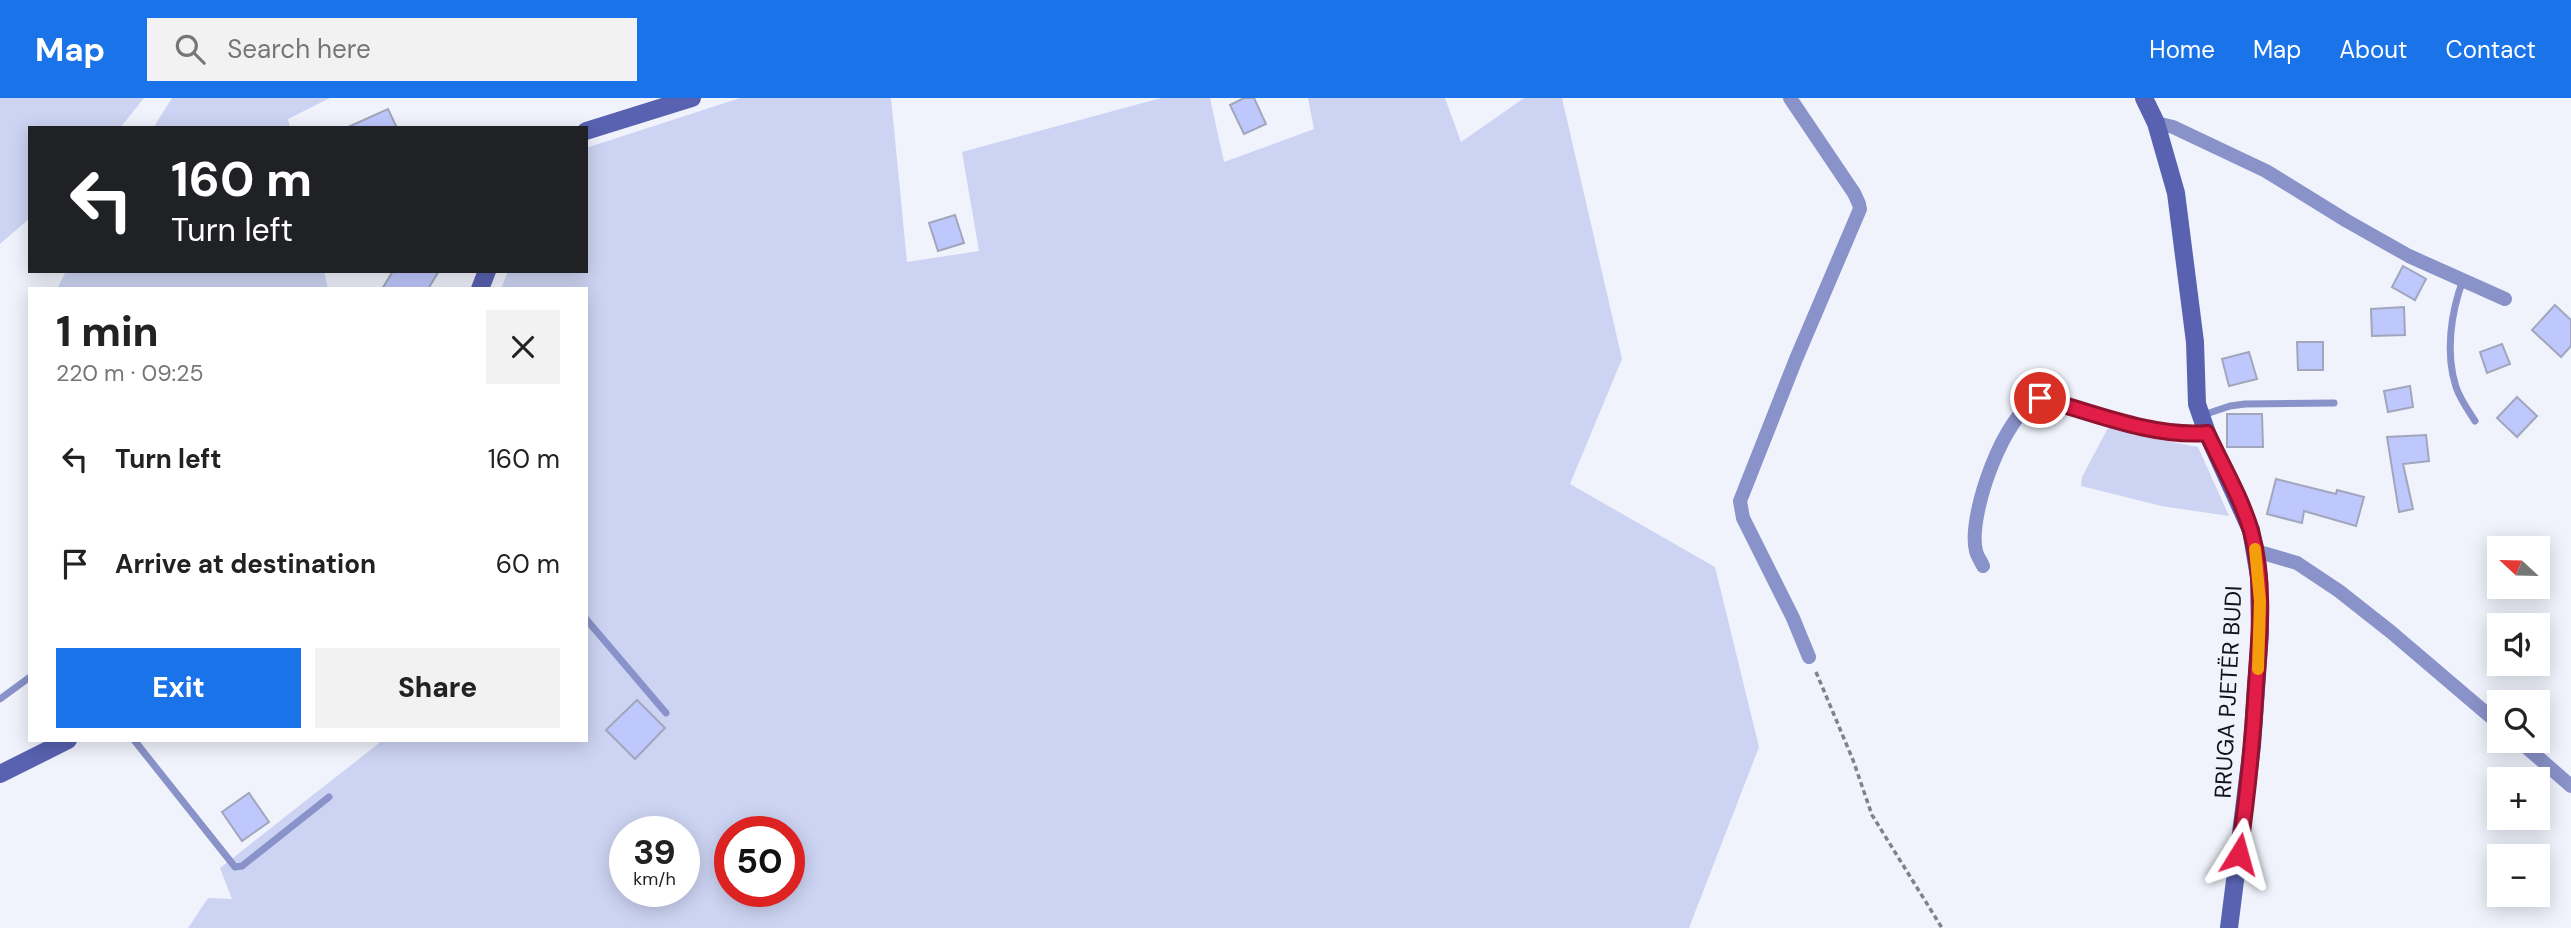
<!DOCTYPE html>
<meta charset="utf-8">
<style>
body{margin:0;font-family:"DM Sans",sans-serif;background:#f2f2f2;color:#222;height:100vh;display:flex;flex-direction:column;font-size:26px;white-space:nowrap}
*{box-sizing:border-box;margin:0}
p{font-size:23px;color:#767676}
.icon{flex:none;width:38px;height:38px;fill:none;stroke:currentColor;stroke-width:2;stroke-linecap:round;stroke-linejoin:round}
.map{position:relative;flex:1;overflow:hidden}
.sheet{position:absolute;left:28px;top:189px;width:560px;height:455px;display:flex;flex-direction:column;background:#fff;border-radius:0px;box-shadow:0 4px 18px #0003}
.sheet>*{flex:none}
.top-card{position:absolute;left:28px;top:28px;width:560px;height:147px;border-radius:0px;box-shadow:0 4px 18px #0003;background:#202124;color:#fff;overflow:hidden}
.needle{width:46px;rotate:292deg}
.buttons{position:absolute;left:2487px;top:438px;display:grid;gap:14px}
.buttons a{display:grid;place-items:center;width:63px;height:63px;border-radius:0px;background:#fff;box-shadow:0 4px 18px #0003;font-size:35px}
.speed{position:absolute;left:609px;top:718px;display:flex;gap:14px;font-size:35px;font-weight:700;text-align:center}
.speed>*{display:grid;place-content:center;width:91px;height:91px;border-radius:50%;background:#fff;box-shadow:0 4px 18px #0003;line-height:1}
.speed small{font-size:18px;font-weight:400}
.speed .limit{border:10px solid #d22;background:#fff;color:#111}
.pin{position:absolute;display:grid;place-items:center;width:60px;height:60px;color:#fff;margin:-30px;border:4px solid #fff;border-radius:50%;box-shadow:0 2px 7px #0007}
.me{position:absolute;width:77px;margin:-38px;rotate:8deg;stroke-linejoin:round;filter:drop-shadow(0 0 5px #0008)}
.turn{display:flex;align-items:center;gap:24px;height:147px;padding:0 28px;font-size:32px}
.turn .icon{width:91px;height:91px;stroke-width:2.5}
.turn b{display:block;font-size:49px;line-height:60px}
.round{display:grid;place-items:center;flex:none;width:74px;height:74px;border-radius:0px;background:#f2f2f2}
.head{display:flex;align-items:center;justify-content:space-between;height:119px;padding:0 28px}
h1{font-size:42px;font-weight:800;line-height:52px}
.button{display:flex;gap:14px;margin-top:auto;padding:14px 28px}
.button a{flex:1;height:80px;border-radius:0px;background:#1a73e8;color:#fff;font-size:28px;font-weight:800;line-height:80px;text-align:center}
.button a+a{background:#f2f2f2;color:#222}
ul{padding:0;list-style:none}
li{display:flex;align-items:center;gap:21px;height:105px;padding:0 28px}
li div{flex:1}
li b{display:block;font-size:26px}
li em{font-style:normal}
header{display:flex;align-items:center;gap:42px;box-sizing:border-box;height:98px;padding:0 35px;background:#1a73e8;color:#fff}
header strong{font-size:33px}
nav{display:flex;gap:38px;margin-inline-start:auto;font-size:24px}
.search{width:490px;height:63px;background:#f2f2f2;display:flex;align-items:center;gap:18px;box-sizing:border-box;padding:0 24px;border-radius:0px;color:#767676;font-size:26px}
.map>svg:first-child{display:block}
.green{fill:#cdd4f3;fill-rule:evenodd}
.building{fill:#bec8fc;stroke:#a1a6bc;stroke-width:2}
.lines{fill:none;stroke-linecap:round;stroke-linejoin:round}
.path{stroke:#7f828a;stroke-width:3.5;stroke-dasharray:5 3.5;stroke-linecap:butt}
.lane{stroke:#8992c9;stroke-width:7}
.street{stroke:#8992c9;stroke-width:14}
.secondary{stroke:#5862b0;stroke-width:18}
.route-casing{stroke:#92132f;stroke-width:18}
.route{stroke:#e11d48;stroke-width:12}
.slow{stroke:#f59e0b;stroke-width:12}
.labels{text-anchor:middle;dominant-baseline:central;stroke-width:6;stroke-linejoin:round;paint-order:stroke}
.street-label{font-size:23px;fill:#11131b;stroke:#f0f3fc}
</style>
<header>
<strong>Map</strong>
<div class="search"><svg class="icon" aria-label="search" viewBox="0 0 24 24"><circle cx="10" cy="10" r="6"/><path d="M15 15l6 6"/></svg>Search here</div>
<nav><a>Home</a><a>Map</a><a>About</a><a>Contact</a></nav>
</header>
<div class="map">
<svg width="2571" height="830" viewBox="0 0 2571 830">
<rect width="100%" height="100%" fill="#f0f3fc"/>
<!-- green -->
<g class="green">
<path d="M 0,0 L 144,0 L 120,30 L 30,30 L 30,120 L 0,146 Z"/>
<path d="M 172,0 L 330,0 L 288,21 L 290,30 L 153,30 Z"/>
<path d="M 740,0 L 891,0 L 907,164 L 979,153 L 962,54 L 1161,0 L 1210,0 L 1224,64 L 1314,31 L 1308,0 L 1445,0 L 1461,44 L 1524,0 L 1562,0 L 1622,261 L 1570,386 L 1715,469 L 1759,649 L 1689,830 L 188,830 L 208,800 L 232,801 L 220,770 L 383,642 L 586,642 L 586,191 L 501,191 L 508,173 L 586,173 L 586,50 ZM 625,733 L 684,733 L 684,793 L 625,793 ZM 730,733 L 789,733 L 789,793 L 730,793 Z"/>
<path d="M 66,173 L 324,173 L 328,191 L 57,191 Z"/>
<path d="M 2116,327 L 2146,339 L 2198,349 L 2229,418 L 2161,408 L 2081,388 L 2082,379 L 2109,328 Z"/>
</g>
<!-- building -->
<g class="building">
<path d="M 1244,0 L 1254,0 L 1266,26 L 1244,36 L 1230,7 Z"/>
<path d="M 388,11 L 397,30 L 346,30 Z"/>
<path d="M 955,117 L 964,145 L 938,153 L 929,125 Z"/>
<path d="M 2403,168 L 2426,181 L 2415,202 L 2392,189 Z"/>
<path d="M 393,173 L 439,173 L 428,191 L 382,191 Z"/>
<path d="M 2555,207 L 2571,222 L 2571,248 L 2561,259 L 2532,232 Z"/>
<path d="M 2404,209 L 2405,237 L 2372,238 L 2371,211 Z"/>
<path d="M 2297,244 L 2323,244 L 2323,272 L 2298,272 Z"/>
<path d="M 2502,246 L 2510,266 L 2487,275 L 2480,254 Z"/>
<path d="M 2249,254 L 2257,281 L 2229,288 L 2222,261 Z"/>
<path d="M 2410,288 L 2413,309 L 2388,314 L 2384,293 Z"/>
<path d="M 2517,299 L 2537,318 L 2517,339 L 2497,320 Z"/>
<path d="M 2227,316 L 2262,316 L 2263,349 L 2227,349 Z"/>
<path d="M 2426,337 L 2429,363 L 2403,366 L 2413,411 L 2399,414 L 2387,339 Z"/>
<path d="M 2276,381 L 2336,396 L 2337,392 L 2364,399 L 2356,428 L 2304,413 L 2302,425 L 2267,416 Z"/>
<path d="M 637,602 L 665,630 L 635,661 L 606,632 Z"/>
<path d="M 249,695 L 269,724 L 242,743 L 222,714 Z"/>
</g>
<g class="lines">
<!-- path -->
<path class="path" d="M 1816,574 L 1853,662 L 1872,717 L 1942,830"/>
<!-- lane -->
<g class="lane">
<path d="M 2463,182 C 2451,214 2445,255 2456,289 C 2460,301 2468,312 2475,323"/>
<path d="M 2203,317 L 2230,308 L 2245,306 L 2334,305"/>
<path d="M 586,521 L 666,615"/>
<path d="M 0,601 L 30,579"/>
<path d="M 134,642 L 235,769 L 242,768 L 329,699"/>
</g>
<!-- street -->
<g class="street">
<path d="M 1790,0 L 1854,95 L 1859,106 L 1860,111 L 1796,261 L 1740,403 L 1743,420 L 1793,520 L 1809,559"/>
<path d="M 2156,25 L 2173,29 L 2266,73 L 2347,123 L 2409,158 L 2505,201"/>
<path d="M 2256,453 L 2297,465 L 2339,493 L 2391,534 L 2499,626"/>
<path d="M 1983,468 C 1981,463 1977,458 1976,453 C 1967,419 2005,311 2040,301 C 2093,314 2151,340 2207,335"/>
<path d="M 2518,642 L 2571,688"/>
</g>
<!-- secondary -->
<g class="secondary">
<path d="M 2144,0 L 2156,25 L 2176,95 L 2195,244 L 2197,306 L 2207,335 L 2251,432 L 2259,479 L 2260,535 L 2252,648 L 2229,830"/>
<path d="M 586,33 L 692,0"/>
<path d="M 480,191 L 487,173"/>
<path d="M 0,676 L 68,642"/>
</g>
</g>
<g class="lines">
<!-- route casing -->
<g class="route-casing">
<path id="route" d="M 2040,300 C 2091,314 2154,340 2207,335 C 2222,367 2241,399 2251,433 C 2265,482 2260,536 2256,587 C 2253,643 2247,700 2239,756"/>
</g>
<!-- route -->
<use href="#route" class="route"/>
<!-- slow -->
<path class="slow" d="M 2255,451 L 2260,503 L 2258,571"/>
</g>
<g class="labels">
<!-- street labels -->
<g class="street-label">
<text transform="translate(2228 594) rotate(-87)">RRUGA PJETËR BUDI</text>
</g>
</g>
</svg>
<div class="buttons">
<a><svg class="needle" viewBox="-14 -14 28 28"><path d="M0-13l5 13h-10z" fill="#e53935"/><path d="M0 13l5-13h-10z" fill="#767676"/></svg></a>
<a><svg class="icon" aria-label="sound" viewBox="0 0 24 24"><path d="M4 9h4l5-4v14l-5-4H4zM17 9q2 3 0 6"/></svg></a>
<a><svg class="icon" aria-label="search" viewBox="0 0 24 24"><circle cx="10" cy="10" r="6"/><path d="M15 15l6 6"/></svg></a>
<a>+</a>
<a>−</a>
</div>
<div class="speed"><div>39<small>km/h</small></div><div class="limit">50</div></div>
<div class="pin" style="left:2040px;top:300px;background:#d93025"><svg class="icon" aria-label="arrive" viewBox="0 0 24 24"><path d="M6 21V4h12l-3 4 3 4H6"/></svg></div>
<svg class="me" style="left:2239px;top:756px" viewBox="-20 -20 40 40"><path d="M0-17L14 15 0 8-14 15z" fill="#e11d48" stroke="#fff" stroke-width="4"/></svg>
<div class="top-card">
<div class="turn"><svg class="icon" aria-label="left" viewBox="0 0 24 24"><path d="M17 20v-9H6M10 6l-5 5 5 5"/></svg><div><b>160 m</b>Turn left</div></div>
</div>
<section class="sheet">
<div class="head"><div><h1>1 min</h1><p>220 m · 09:25</p></div><a class="round"><svg class="icon" aria-label="close" viewBox="0 0 24 24"><path d="M6 6l12 12M18 6L6 18"/></svg></a></div>
<ul>
<li><svg class="icon" aria-label="left" viewBox="0 0 24 24"><path d="M17 20v-9H6M10 6l-5 5 5 5"/></svg><div><b>Turn left</b></div><em>160 m</em></li>
<li><svg class="icon" aria-label="arrive" viewBox="0 0 24 24"><path d="M6 21V4h12l-3 4 3 4H6"/></svg><div><b>Arrive at destination</b></div><em>60 m</em></li>
</ul>
<div class="button"><a>Exit</a><a>Share</a></div>
</section>
</div>
